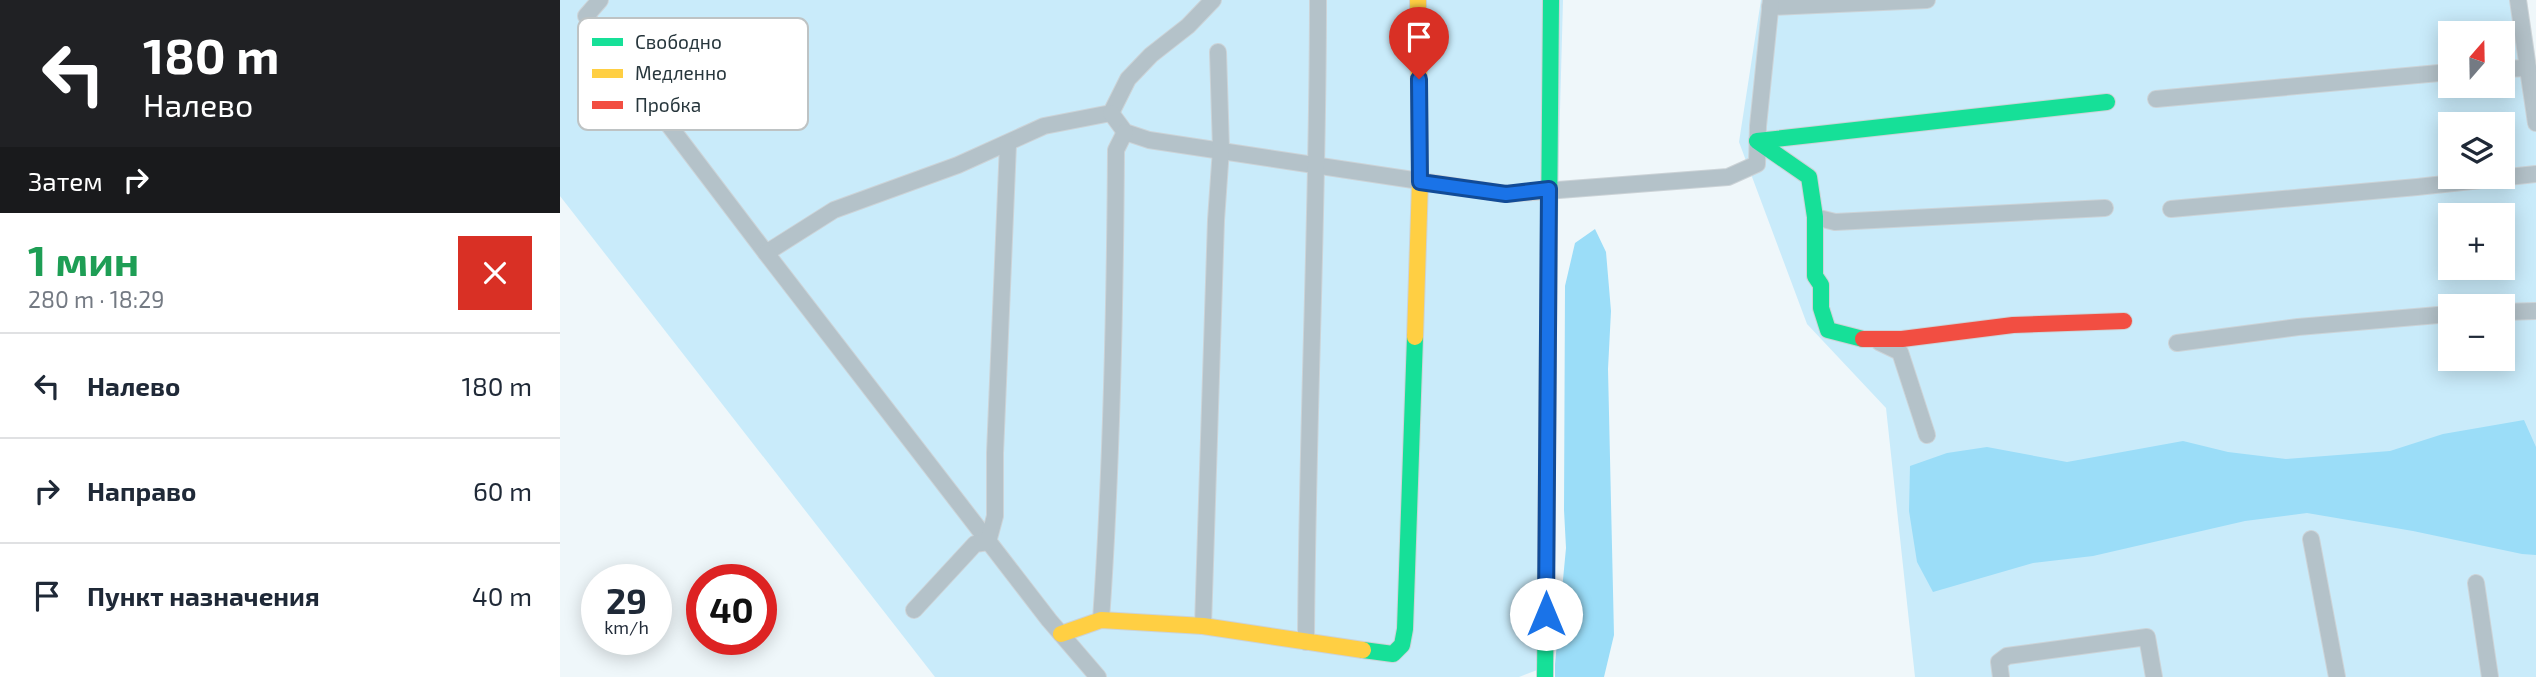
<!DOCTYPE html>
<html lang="ru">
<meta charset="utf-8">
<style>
body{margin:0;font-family:"Exo 2",sans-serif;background:#f6f6f7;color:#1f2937;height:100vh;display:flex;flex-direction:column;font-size:26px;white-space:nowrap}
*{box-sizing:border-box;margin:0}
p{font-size:23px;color:#747a83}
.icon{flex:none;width:38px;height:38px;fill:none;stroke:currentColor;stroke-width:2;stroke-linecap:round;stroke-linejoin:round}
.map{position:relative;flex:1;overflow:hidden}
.details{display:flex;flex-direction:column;background:#fff;width:560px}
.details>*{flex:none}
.guide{background:#202124;color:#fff;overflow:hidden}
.needle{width:46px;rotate:20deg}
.fabs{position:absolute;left:1878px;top:21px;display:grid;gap:14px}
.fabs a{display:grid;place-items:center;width:77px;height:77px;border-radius:0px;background:#fff;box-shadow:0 4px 18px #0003;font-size:35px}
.speed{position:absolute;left:21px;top:564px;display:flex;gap:14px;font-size:35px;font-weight:700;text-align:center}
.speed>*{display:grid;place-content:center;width:91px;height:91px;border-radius:50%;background:#fff;box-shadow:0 4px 18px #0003;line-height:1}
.speed small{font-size:18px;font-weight:400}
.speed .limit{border:10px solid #d22;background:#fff;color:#111}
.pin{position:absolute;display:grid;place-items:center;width:60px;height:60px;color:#fff;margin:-72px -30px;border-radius:50% 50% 50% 0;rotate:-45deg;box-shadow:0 0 7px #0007}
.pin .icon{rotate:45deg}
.me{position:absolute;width:77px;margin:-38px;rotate:0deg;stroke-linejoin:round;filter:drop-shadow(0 0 5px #0008)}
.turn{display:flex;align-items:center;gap:24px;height:147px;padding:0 28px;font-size:32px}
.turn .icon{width:91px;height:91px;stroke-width:2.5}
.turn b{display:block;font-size:49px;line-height:60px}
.then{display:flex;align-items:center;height:66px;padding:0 28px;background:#0003;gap:14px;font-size:26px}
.round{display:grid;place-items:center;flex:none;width:74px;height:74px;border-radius:0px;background:#f6f6f7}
.overview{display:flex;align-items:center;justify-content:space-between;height:119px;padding:0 28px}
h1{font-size:42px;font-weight:700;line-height:52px;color:#1e9e55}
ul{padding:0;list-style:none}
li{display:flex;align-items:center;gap:21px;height:105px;padding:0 28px;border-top:2px solid #e0e1e3}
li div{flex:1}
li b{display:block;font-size:26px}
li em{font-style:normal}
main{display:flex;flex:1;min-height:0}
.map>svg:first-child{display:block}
.green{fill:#c9ebfa;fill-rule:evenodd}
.forest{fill:#9bddf8}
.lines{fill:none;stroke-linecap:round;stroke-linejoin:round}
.street-casing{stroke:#ccd3d7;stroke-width:18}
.fast-casing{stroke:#ccd3d7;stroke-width:18}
.slow-casing{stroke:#ccd3d7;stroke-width:18}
.jam-casing{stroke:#ccd3d7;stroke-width:18}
.street{stroke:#b4c2c9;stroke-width:16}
.fast{stroke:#16e098;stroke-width:16}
.slow{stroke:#ffcf43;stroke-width:16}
.jam{stroke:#f24e42;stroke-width:16}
.route-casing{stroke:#114b97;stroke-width:18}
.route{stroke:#1a73e8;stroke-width:12}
.key{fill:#fff;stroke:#bec3c4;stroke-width:2}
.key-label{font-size:19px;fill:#27363c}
</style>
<main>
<section class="details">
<div class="guide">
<div class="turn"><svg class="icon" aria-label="left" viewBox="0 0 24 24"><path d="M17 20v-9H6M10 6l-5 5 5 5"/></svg><div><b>180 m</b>Налево</div></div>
<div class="then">Затем<svg class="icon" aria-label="right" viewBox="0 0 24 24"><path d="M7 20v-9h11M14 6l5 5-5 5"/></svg></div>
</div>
<div class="overview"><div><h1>1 мин</h1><p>280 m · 18:29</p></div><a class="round" style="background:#d93025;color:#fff"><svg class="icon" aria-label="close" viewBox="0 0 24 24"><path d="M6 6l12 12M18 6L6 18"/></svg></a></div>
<ul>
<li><svg class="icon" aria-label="left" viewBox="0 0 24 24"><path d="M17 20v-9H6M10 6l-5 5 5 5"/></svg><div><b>Налево</b></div><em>180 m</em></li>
<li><svg class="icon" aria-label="right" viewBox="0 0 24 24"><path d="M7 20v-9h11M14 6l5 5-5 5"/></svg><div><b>Направо</b></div><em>60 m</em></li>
<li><svg class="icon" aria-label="arrive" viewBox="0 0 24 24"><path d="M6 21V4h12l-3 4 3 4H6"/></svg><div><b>Пункт назначения</b></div><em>40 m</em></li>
</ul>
</section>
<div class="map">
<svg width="1976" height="677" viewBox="0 0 1976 677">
<rect width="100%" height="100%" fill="#eff7fa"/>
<!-- green -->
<g class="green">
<path d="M 0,0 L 1003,0 L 985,667 L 959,677 L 375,677 L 0,196 Z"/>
<path d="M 1201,0 L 1959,0 L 1976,126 L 1976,677 L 1355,677 L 1326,408 L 1247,324 L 1179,142 ZM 1890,33 L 1942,33 L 1942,86 L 1890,86 ZM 1890,124 L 1942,124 L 1942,177 L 1890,177 ZM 1890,215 L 1942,215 L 1942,268 L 1890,268 ZM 1890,306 L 1942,306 L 1942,359 L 1890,359 Z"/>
</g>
<!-- forest -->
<g class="forest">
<path d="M 1035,229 L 1046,252 L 1051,311 L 1048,369 L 1054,635 L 1044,677 L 995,677 L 995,664 L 1006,548 L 1004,510 L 1005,286 L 1015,243 Z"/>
<path d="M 1964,420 L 1976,447 L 1976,555 L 1962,554 L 1853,531 L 1747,513 L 1685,521 L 1533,556 L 1473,563 L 1373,592 L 1357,562 L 1349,511 L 1350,466 L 1387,453 L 1427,447 L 1507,462 L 1623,441 L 1668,452 L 1726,459 L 1830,451 L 1883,434 Z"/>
</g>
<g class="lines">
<!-- street casing -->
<g class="street-casing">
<g id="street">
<path d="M 40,0 L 26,16 L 206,253 L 274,210 L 398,165 L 484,126 L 551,113 L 568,79 L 591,55 L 628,26 L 653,0"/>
<path d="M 1958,0 L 1976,123"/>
<path d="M 1210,7 L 1367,0"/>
<path d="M 1942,69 L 1968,68"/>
<path d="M 1596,99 L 1890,72"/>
<path d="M 551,113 L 565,132 L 589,140 L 946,194 L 1168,177 L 1197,164 L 1198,126 L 1211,0"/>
<path d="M 1611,209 L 1857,187 L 1976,174"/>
<path d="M 1255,217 L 1275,222 L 1545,208"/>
<path d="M 206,253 L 489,620 L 538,677"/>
<path d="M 1942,312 L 1976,311"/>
<path d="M 1319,342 L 1340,352 L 1367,435"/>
<path d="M 1617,343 L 1738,327 L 1890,314"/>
<path d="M 1751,539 L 1777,677"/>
<path d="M 1916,583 L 1930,677"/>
<path d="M 354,610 L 415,544 L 428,542 L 435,516 L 435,453 L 448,144"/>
<path d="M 541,620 C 552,464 555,307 556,150 L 565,132"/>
<path d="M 643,626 L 656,220 L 661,149 L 658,52"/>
<path d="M 746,642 C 747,428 758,214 758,0"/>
<path d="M 1441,677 L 1439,662 L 1447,656 L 1587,637 L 1594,677"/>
</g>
</g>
<!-- fast casing -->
<g class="fast-casing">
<g id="fast">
<path d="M 1303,339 L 1268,330 L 1261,308 L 1261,285 L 1255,276 L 1255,217 L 1249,177 L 1197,141 L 1547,102"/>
<path d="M 803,650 L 833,654 L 842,645 L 845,629 L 855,337"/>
<path d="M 985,677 L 991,0"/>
</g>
</g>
<!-- slow casing -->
<g class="slow-casing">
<g id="slow">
<path d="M 855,337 L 860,182 L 858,0"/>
<path d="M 501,634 L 541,620 L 643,626 L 803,650"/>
</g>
</g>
<!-- jam casing -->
<g class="jam-casing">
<path id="jam" d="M 1303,339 L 1342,339 L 1453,325 L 1564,321"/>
</g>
<!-- street -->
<use href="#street" class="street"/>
<!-- fast -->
<use href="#fast" class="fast"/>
<!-- slow -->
<use href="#slow" class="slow"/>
<!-- jam -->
<use href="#jam" class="jam"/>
</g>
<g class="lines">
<!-- route casing -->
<g class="route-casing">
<path id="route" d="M 859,79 L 860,182 L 946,194 L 989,189 L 986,614"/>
</g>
<!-- route -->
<use href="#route" class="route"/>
</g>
<!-- legend -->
<rect x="18" y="18" width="230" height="112" rx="10" class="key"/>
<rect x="32" y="38" width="31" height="8" fill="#16e098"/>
<rect x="32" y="69" width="31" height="9" fill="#ffcf43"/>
<rect x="32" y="101" width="31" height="8" fill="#f24e42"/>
<g class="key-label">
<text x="75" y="49">Свободно</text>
<text x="75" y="80">Медленно</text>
<text x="75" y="112">Пробка</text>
</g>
</svg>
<div class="fabs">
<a><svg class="needle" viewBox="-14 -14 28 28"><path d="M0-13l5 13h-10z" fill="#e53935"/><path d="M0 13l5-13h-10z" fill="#747a83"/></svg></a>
<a><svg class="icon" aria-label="layers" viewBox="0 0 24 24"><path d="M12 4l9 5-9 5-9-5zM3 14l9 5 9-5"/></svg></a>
<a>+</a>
<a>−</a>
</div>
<div class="speed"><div>29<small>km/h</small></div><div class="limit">40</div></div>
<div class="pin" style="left:859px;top:79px;background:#d93025"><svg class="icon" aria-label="arrive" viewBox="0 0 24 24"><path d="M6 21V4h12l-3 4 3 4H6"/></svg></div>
<svg class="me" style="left:986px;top:614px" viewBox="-20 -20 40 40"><circle r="19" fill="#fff"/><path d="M0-13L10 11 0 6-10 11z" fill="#1a73e8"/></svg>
</div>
</main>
